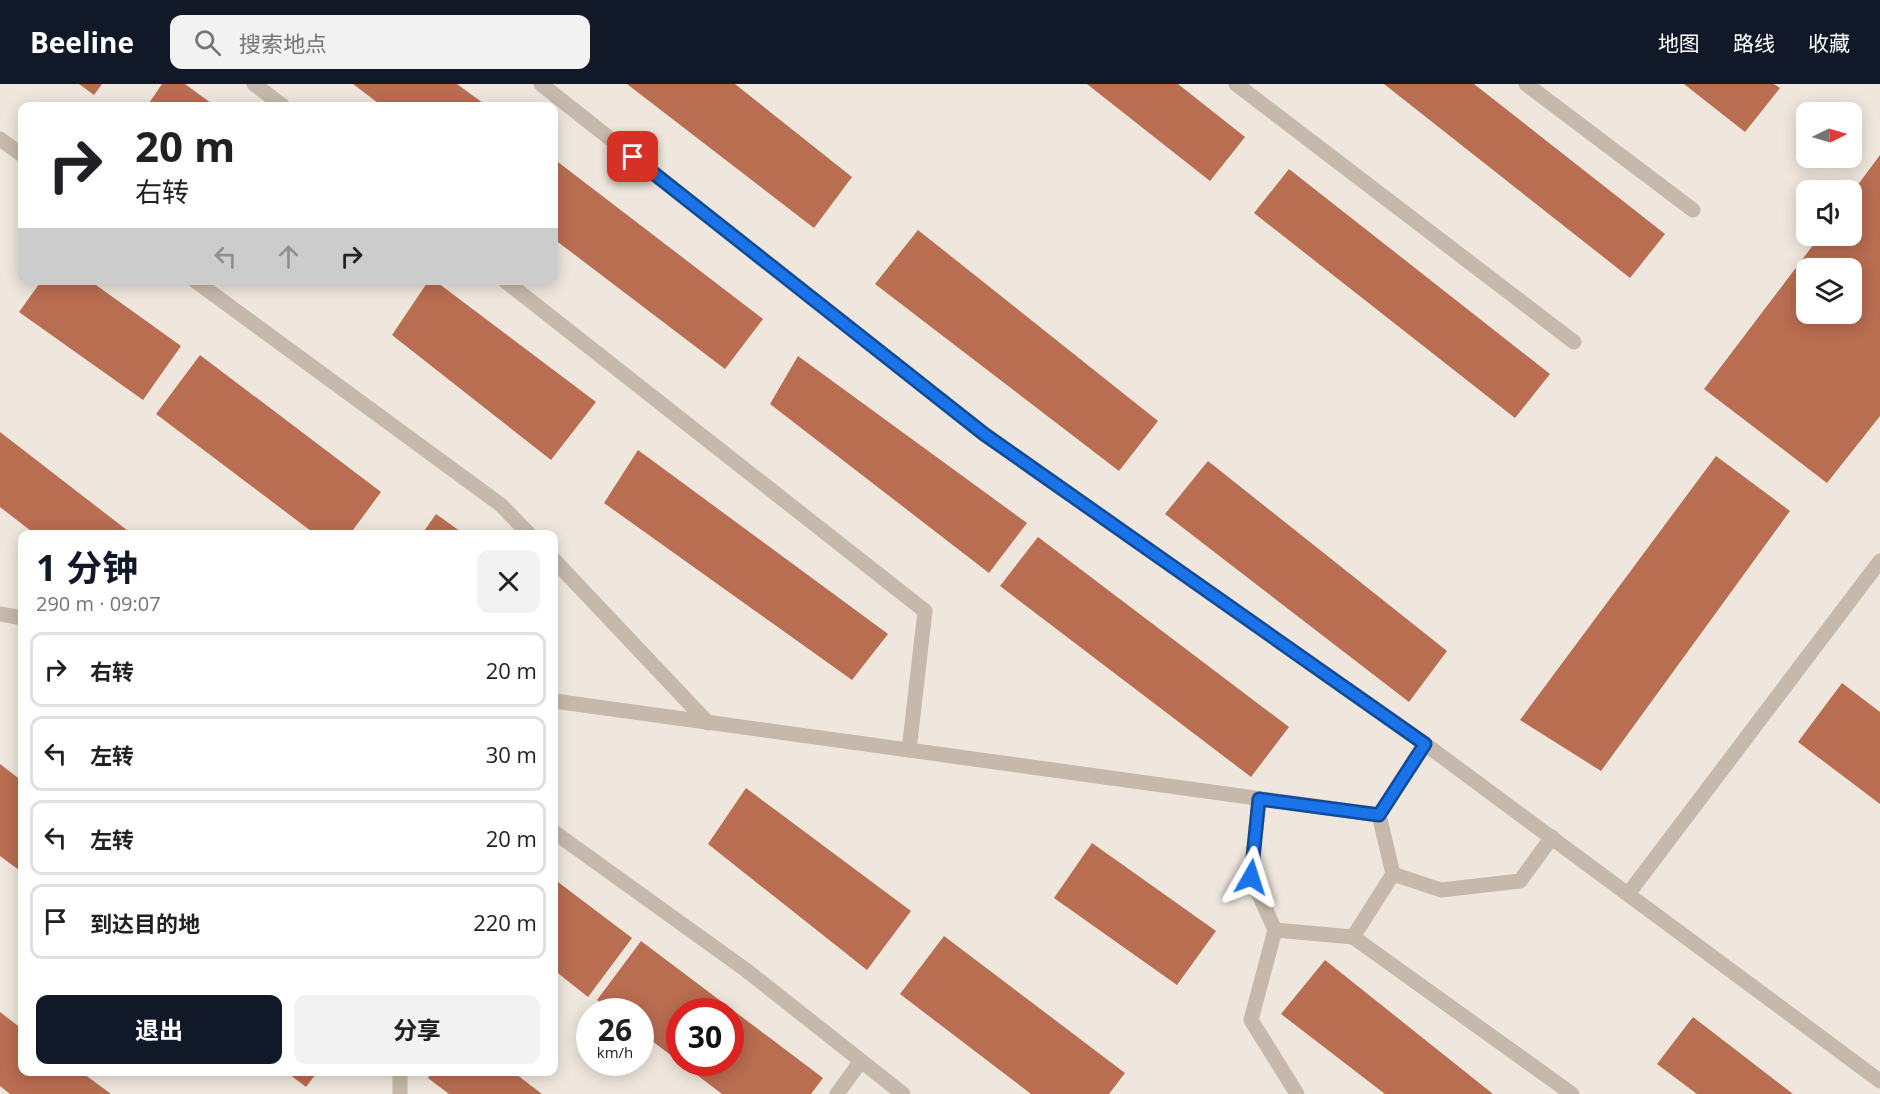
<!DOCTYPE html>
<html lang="zh">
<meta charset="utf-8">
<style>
body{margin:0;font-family:"Open Sans","Noto Sans SC",sans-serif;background:#f2f2f2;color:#202124;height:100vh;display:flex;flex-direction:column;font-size:22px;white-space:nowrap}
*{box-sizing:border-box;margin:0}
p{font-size:20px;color:#757577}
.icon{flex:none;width:33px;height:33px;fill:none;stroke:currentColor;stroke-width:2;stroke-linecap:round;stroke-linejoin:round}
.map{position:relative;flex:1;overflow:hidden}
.sheet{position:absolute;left:18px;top:446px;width:540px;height:546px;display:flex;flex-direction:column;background:#fff;border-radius:12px;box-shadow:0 3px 15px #0003}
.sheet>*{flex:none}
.banner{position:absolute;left:18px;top:18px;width:540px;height:183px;border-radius:12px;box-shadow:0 3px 15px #0003;background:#fff;color:#202124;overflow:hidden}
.needle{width:39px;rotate:85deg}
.controls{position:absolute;left:1796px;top:18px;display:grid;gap:12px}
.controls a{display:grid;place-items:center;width:66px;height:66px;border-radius:12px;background:#fff;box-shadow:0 3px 15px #0003;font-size:30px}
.speed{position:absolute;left:576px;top:914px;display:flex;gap:12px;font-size:30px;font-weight:700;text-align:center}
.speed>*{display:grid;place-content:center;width:78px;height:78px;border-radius:50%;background:#fff;box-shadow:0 3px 15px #0003;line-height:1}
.speed small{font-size:15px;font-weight:400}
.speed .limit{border:9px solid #d22;background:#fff;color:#111}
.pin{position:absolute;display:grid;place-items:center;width:51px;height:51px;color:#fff;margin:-26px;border-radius:12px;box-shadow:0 3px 9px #0006}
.me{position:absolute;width:66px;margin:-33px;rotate:6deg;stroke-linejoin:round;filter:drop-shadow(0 0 4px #0008)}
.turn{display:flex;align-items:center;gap:21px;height:126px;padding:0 18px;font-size:27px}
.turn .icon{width:78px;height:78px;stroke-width:2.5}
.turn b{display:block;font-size:42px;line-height:51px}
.lanes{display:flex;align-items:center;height:57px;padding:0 18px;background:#0003;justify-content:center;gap:30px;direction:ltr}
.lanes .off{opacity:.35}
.round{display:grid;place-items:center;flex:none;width:63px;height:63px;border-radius:12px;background:#f2f2f2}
.headline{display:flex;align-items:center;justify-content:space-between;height:102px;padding:0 18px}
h1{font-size:36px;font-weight:700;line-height:45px;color:#111827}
.cta{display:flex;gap:12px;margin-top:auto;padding:12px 18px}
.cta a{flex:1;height:69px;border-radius:12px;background:#111827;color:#fff;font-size:24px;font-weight:700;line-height:69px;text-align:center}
.cta a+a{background:#f2f2f2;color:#202124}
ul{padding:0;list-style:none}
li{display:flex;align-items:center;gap:18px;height:75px;margin:0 12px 9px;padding:0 6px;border:3px solid #e0e0e0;border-radius:12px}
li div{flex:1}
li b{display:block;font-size:22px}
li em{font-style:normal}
header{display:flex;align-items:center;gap:36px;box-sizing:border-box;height:84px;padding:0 30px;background:#111827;color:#fff}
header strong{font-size:28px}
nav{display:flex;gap:33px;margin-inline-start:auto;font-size:21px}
.search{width:420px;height:54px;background:#f2f2f2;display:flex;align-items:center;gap:15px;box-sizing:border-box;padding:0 21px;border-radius:12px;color:#757577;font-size:22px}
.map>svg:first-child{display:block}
.building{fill:#b96d51;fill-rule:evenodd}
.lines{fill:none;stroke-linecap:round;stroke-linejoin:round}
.street{stroke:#c6b8aa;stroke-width:15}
.route-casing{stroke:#114b97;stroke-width:15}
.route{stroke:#1a73e8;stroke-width:10}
</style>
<header>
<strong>Beeline</strong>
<div class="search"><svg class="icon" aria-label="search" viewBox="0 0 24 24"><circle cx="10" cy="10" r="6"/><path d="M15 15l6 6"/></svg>搜索地点</div>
<nav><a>地图</a><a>路线</a><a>收藏</a></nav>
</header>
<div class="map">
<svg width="1880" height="1010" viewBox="0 0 1880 1010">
<rect width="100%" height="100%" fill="#efe7dd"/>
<!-- building -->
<g class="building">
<path d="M 79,0 L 102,0 L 94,11 Z"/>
<path d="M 162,0 L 185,0 L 215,22 L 147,22 Z"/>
<path d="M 353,0 L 457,0 L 487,22 L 382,22 Z"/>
<path d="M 627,0 L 735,0 L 852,93 L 814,144 Z"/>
<path d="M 1087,0 L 1178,0 L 1245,53 L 1210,97 Z"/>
<path d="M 1384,0 L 1474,0 L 1665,150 L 1630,194 Z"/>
<path d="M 1684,0 L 1774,0 L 1780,4 L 1745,48 Z"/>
<path d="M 1880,71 L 1880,332 L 1827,399 L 1704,305 L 1820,152 L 1851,152 L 1851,110 ZM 1806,184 L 1851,184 L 1851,230 L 1806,230 Z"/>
<path d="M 554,75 L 763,235 L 725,285 L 554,155 Z"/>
<path d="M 1289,85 L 1550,290 L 1515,334 L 1254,129 Z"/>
<path d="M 918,146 L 1158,337 L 1119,387 L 875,200 Z"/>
<path d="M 42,196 L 89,196 L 181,262 L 143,316 L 19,228 Z"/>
<path d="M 429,196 L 434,196 L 596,318 L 551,376 L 392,251 Z"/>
<path d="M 200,271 L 381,408 L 350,450 L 315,450 L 156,330 Z"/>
<path d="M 798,272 L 1027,439 L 989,489 L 770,320 Z"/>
<path d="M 0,348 L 132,450 L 35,450 L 0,423 Z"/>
<path d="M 638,366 L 888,550 L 852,596 L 604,419 Z"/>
<path d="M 1716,372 L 1790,427 L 1601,687 L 1520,636 Z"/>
<path d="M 1208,377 L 1447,567 L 1409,618 L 1165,430 Z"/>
<path d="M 436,430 L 464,450 L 422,450 Z"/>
<path d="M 1038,453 L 1289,643 L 1251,693 L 1000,502 Z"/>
<path d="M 1842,599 L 1880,628 L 1880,720 L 1798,658 Z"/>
<path d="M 0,680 L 22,697 L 22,781 L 19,786 L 0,772 Z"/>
<path d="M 746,704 L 911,827 L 867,886 L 708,760 Z"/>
<path d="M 1092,759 L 1216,847 L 1177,901 L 1054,814 Z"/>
<path d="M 554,795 L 632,854 L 588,913 L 554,886 Z"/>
<path d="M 944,852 L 1125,989 L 1109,1010 L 1031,1010 L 900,910 Z"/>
<path d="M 641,857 L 823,994 L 811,1010 L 722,1010 L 680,978 L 730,978 L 730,927 L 680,927 L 680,978 L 640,948 L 640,927 L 612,927 L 597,916 Z"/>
<path d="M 1325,876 L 1493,1010 L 1385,1010 L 1281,930 Z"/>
<path d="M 0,928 L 22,945 L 22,987 L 80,987 L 111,1010 L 10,1010 L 0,1002 Z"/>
<path d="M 1693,933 L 1793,1010 L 1697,1010 L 1657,980 Z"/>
<path d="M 285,987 L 318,987 L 306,1003 Z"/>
<path d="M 432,987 L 512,987 L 542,1010 L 449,1010 L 428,994 Z"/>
</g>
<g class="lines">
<!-- street -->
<g class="street">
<path d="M 254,0 L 283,22"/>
<path d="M 541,0 L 984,350 L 1425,660 L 1880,997"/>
<path d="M 1236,0 L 1574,258"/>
<path d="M 1526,0 L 1693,126"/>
<path d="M 0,55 L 22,71"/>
<path d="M 194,196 L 501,421 L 529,450"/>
<path d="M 504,196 L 925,527 L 909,666"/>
<path d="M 554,476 L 708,639"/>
<path d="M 0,530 L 22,534"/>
<path d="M 554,617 L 1379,731 L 1425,660"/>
<path d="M 1259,715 L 1251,793 L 1275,846 L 1353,853"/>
<path d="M 1379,731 L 1393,790"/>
<path d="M 554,748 L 746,886 L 903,1010"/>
<path d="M 1552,753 L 1520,797 L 1441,806 L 1393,790 L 1353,853 L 1572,1010"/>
<path d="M 1628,810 L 1880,477"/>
<path d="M 1275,846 L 1251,936 L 1297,1010"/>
<path d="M 400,1010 L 400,987"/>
<path d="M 837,1010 L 861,977"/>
</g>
</g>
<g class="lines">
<!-- route casing -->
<g class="route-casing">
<path id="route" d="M 633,73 L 984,350 L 1425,660 L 1379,731 L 1259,715 L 1251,793"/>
</g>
<!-- route -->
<use href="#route" class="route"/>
</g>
</svg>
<div class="controls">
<a><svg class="needle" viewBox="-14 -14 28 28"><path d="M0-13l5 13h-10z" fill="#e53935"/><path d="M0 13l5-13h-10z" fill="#757577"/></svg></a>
<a><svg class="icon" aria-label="sound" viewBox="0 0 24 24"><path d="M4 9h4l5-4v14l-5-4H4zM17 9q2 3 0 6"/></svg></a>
<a><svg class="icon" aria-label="layers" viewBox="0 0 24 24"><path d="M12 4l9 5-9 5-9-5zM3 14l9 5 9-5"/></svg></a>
</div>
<div class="speed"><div>26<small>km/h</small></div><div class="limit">30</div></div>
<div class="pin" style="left:633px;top:73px;background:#d93025"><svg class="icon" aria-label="arrive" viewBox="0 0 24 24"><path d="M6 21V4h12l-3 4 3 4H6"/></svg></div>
<svg class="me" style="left:1251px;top:793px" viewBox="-20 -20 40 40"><path d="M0-17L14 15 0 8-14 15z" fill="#1a73e8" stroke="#fff" stroke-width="4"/></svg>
<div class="banner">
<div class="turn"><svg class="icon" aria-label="right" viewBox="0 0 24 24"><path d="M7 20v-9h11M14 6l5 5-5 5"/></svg><div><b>20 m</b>右转</div></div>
<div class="lanes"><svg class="icon off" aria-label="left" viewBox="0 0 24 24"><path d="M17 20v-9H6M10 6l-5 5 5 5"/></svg><svg class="icon off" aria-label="ahead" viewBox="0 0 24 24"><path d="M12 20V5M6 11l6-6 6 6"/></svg><svg class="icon" aria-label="right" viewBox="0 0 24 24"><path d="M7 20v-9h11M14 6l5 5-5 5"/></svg></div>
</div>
<section class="sheet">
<div class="headline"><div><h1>1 分钟</h1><p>290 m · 09:07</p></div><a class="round"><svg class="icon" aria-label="close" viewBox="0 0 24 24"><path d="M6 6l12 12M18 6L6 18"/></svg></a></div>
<ul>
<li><svg class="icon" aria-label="right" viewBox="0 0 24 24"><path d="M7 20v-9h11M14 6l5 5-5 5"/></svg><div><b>右转</b></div><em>20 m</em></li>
<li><svg class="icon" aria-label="left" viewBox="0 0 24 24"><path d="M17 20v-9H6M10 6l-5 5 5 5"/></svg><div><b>左转</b></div><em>30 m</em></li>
<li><svg class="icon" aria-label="left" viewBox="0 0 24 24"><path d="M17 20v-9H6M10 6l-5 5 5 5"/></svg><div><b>左转</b></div><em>20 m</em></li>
<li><svg class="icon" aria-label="arrive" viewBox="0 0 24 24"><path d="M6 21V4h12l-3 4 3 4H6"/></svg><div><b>到达目的地</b></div><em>220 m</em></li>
</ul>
<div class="cta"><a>退出</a><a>分享</a></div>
</section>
</div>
